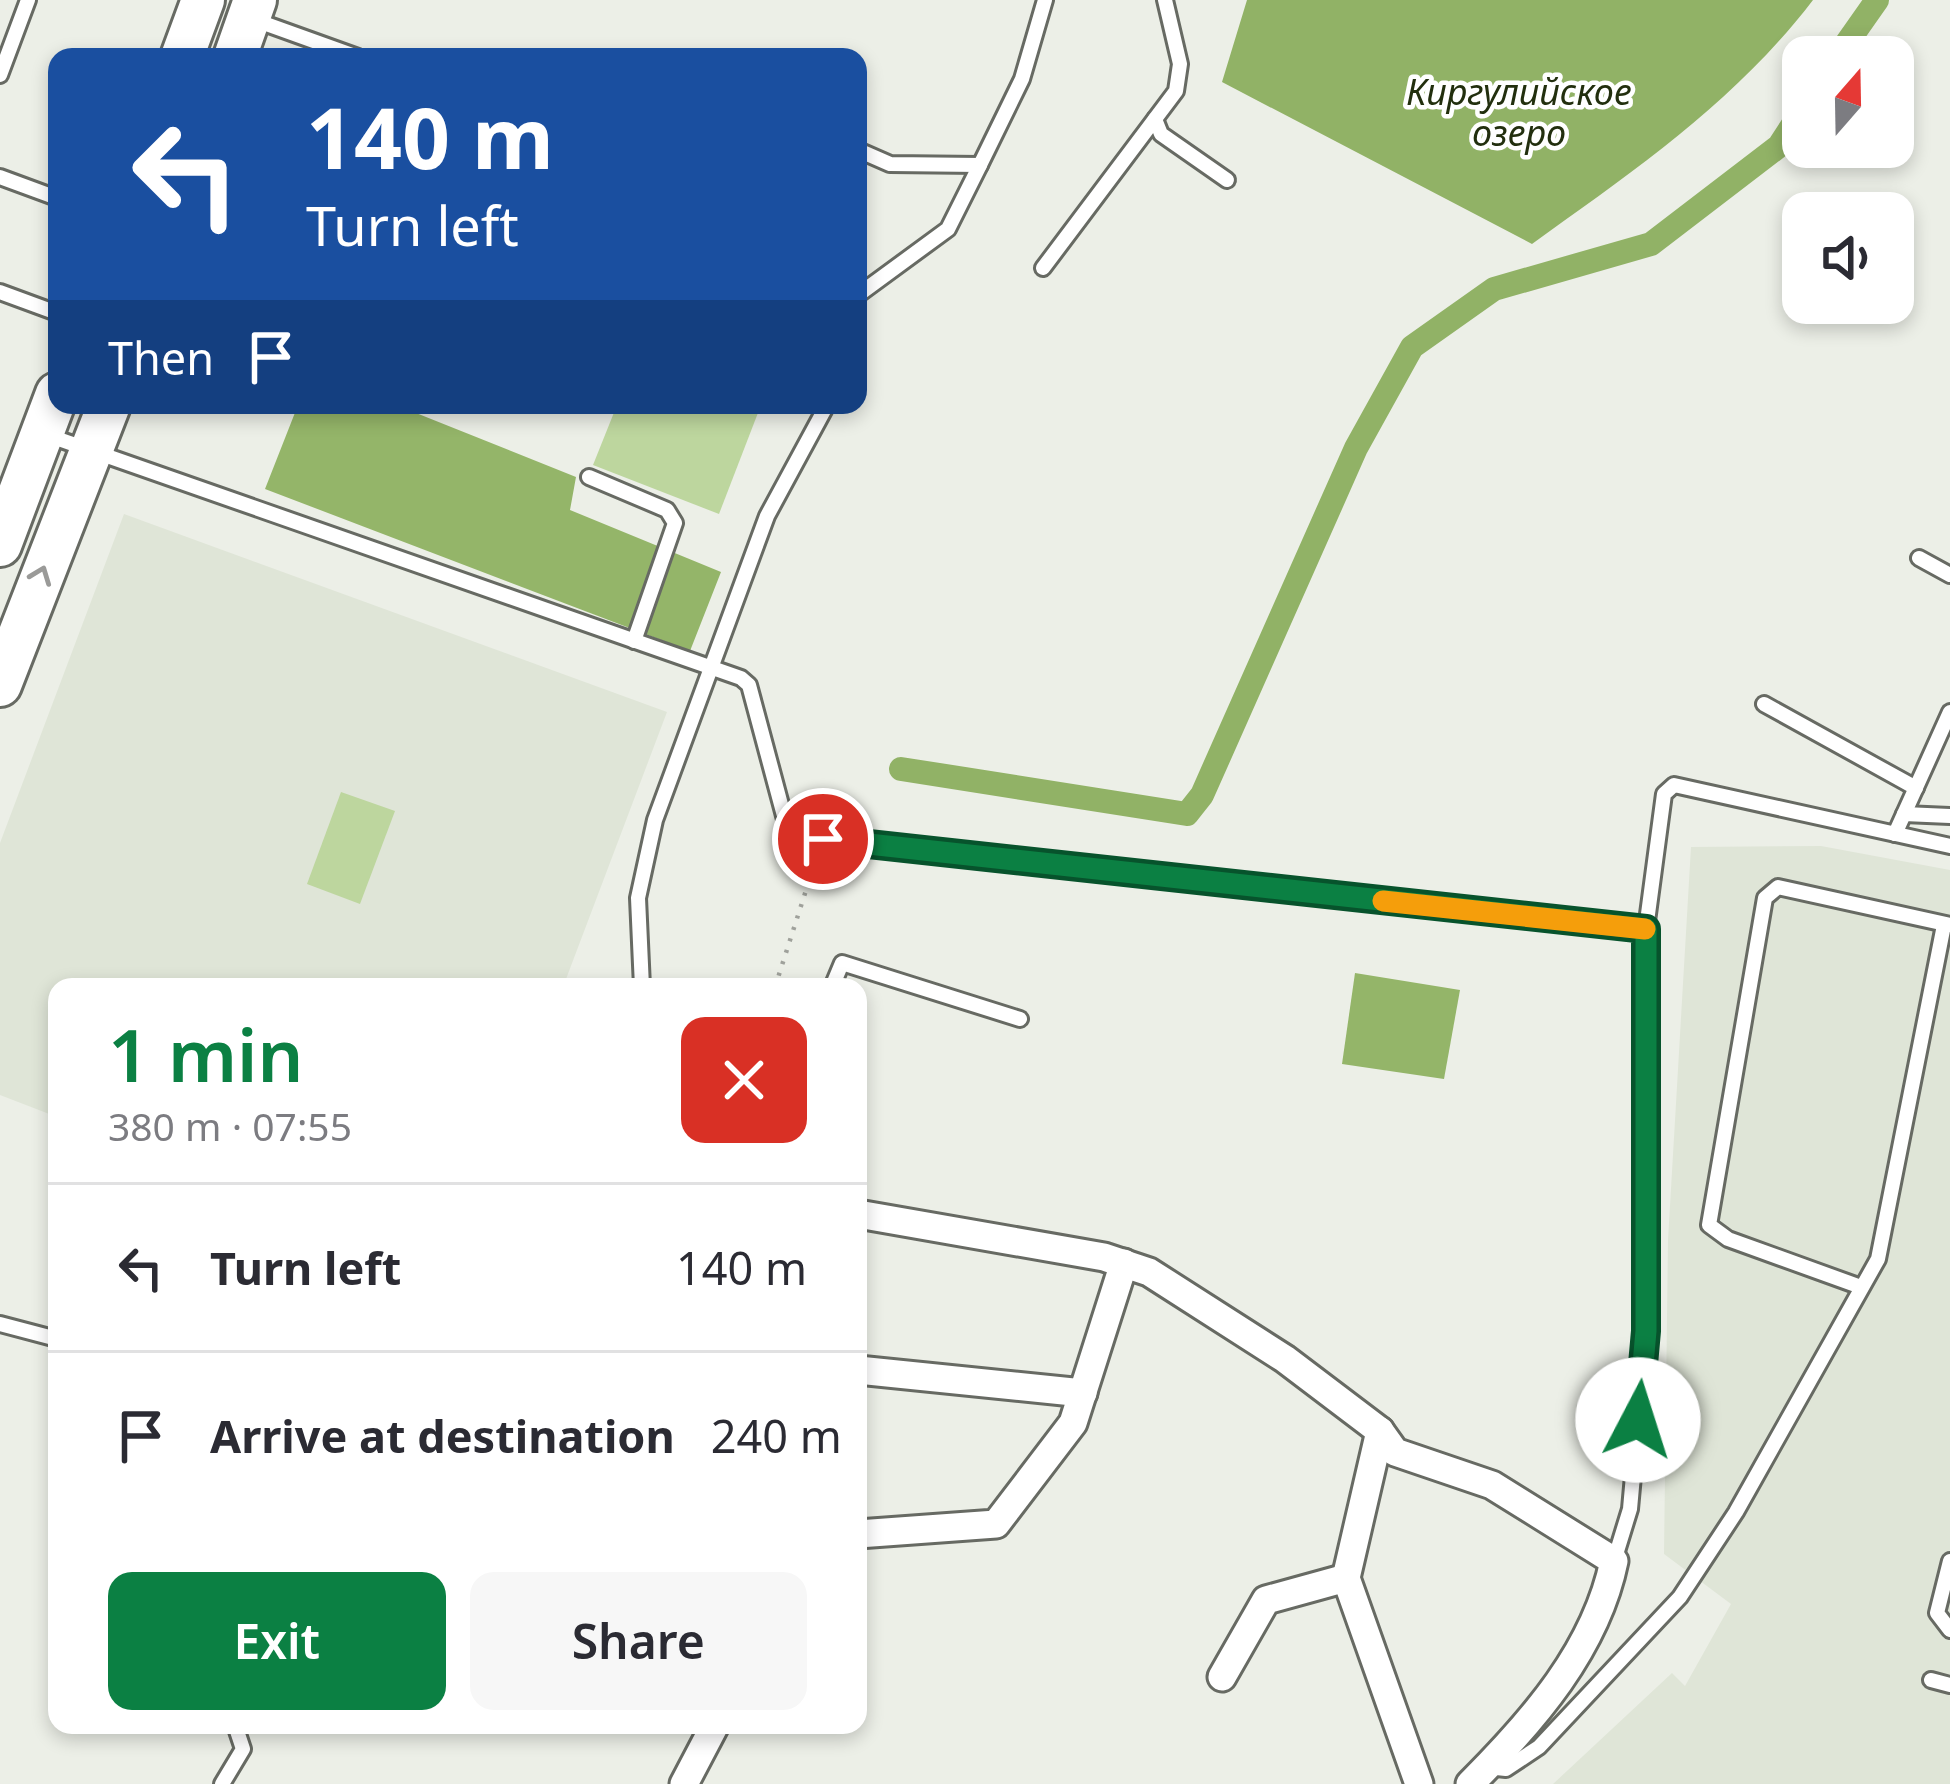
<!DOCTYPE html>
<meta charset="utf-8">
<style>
body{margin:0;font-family:"Noto Sans",sans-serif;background:#f7f7f7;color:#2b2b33;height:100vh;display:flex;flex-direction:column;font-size:45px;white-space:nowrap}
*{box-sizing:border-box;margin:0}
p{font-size:39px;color:#7c7c81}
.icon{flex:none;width:66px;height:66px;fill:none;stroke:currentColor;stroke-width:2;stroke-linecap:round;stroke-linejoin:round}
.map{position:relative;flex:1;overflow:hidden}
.sheet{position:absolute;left:48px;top:978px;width:819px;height:756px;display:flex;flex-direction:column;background:#fff;border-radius:24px;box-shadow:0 6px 18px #0003}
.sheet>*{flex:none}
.banner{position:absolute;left:48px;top:48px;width:819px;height:366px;border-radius:24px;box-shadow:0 6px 18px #0003;background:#1a4fa0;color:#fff;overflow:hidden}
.needle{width:78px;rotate:20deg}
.fabs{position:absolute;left:1782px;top:36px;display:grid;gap:24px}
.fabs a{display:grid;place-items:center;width:132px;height:132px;border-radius:24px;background:#fff;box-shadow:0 6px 18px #0003;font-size:60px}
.pin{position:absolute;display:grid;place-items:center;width:102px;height:102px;color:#fff;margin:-51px;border:6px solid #fff;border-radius:50%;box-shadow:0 3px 12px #0007}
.me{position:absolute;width:132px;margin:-66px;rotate:5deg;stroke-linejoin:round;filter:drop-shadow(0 0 9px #0008)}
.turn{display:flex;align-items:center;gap:42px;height:252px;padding:0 60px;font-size:54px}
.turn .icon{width:156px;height:156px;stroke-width:2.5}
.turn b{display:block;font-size:84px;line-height:102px}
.then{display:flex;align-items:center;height:114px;padding:0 60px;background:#0003;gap:24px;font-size:45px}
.round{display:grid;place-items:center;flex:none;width:126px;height:126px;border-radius:24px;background:#f7f7f7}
.head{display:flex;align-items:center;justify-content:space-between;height:204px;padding:0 60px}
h1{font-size:72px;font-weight:600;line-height:90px;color:#0b8043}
.primary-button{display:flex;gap:24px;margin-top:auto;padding:24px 60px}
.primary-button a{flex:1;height:138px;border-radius:24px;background:#0b8043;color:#fff;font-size:48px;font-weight:600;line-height:138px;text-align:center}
.primary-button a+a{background:#f7f7f7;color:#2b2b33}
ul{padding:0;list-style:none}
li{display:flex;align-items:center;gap:36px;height:168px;padding:0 60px;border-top:3px solid #e1e1e2}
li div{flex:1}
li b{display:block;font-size:45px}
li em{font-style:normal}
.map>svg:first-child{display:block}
.built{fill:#dfe5d7}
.green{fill:#bdd69e}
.forest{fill:#94b569}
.water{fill:#91b266}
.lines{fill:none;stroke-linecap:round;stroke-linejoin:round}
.canal{stroke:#91b266;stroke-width:24}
.lane-casing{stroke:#676a63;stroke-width:20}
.street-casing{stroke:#676a63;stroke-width:33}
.primary-casing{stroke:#676a63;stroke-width:48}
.path{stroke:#9fa19b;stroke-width:4.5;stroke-dasharray:3 9;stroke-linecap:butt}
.lane{stroke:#fff;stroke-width:14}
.street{stroke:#fff;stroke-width:27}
.primary{stroke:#fff;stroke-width:42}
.oneway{stroke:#9a9a98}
.route-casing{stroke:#07532c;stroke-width:30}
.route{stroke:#0b8043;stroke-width:21}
.slow{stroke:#f59e0b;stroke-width:21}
.labels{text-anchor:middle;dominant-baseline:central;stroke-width:9;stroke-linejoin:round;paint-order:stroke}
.water-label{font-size:36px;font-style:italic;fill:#222f0e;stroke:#fff}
</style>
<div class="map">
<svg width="1950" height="1784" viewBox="0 0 1950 1784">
<rect width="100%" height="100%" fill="#ecefe7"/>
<!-- built -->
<g class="built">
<path d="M 124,514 L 667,712 L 563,987 L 57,987 L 57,1117 L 0,1095 L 0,843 Z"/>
<path d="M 1821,846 L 1950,870 L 1950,1784 L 1553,1784 L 1672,1673 L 1685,1686 L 1731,1604 L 1664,1554 L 1668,1240 L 1691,847 Z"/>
</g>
<!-- green -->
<g class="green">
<path d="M 617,405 L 761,405 L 719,514 L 593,465 Z"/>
<path d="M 341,792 L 395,811 L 360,904 L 307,884 Z"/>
</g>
<!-- forest -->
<g class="forest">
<path d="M 298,405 L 396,405 L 576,477 L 570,510 L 721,572 L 690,651 L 265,489 Z"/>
<path d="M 1355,973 L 1460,990 L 1444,1079 L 1342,1064 Z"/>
</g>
<!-- water -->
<path class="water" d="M 1247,0 L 1813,0 C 1735,102 1635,170 1532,244 L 1222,82 Z"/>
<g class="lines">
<!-- canal -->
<g class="canal">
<path d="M 1837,57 L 1877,0"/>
<path d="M 901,769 L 1187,814 L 1202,795 L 1356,448 L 1412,347 L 1494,289 L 1651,244 L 1779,146 L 1803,109"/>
</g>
<!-- lane casing -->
<g class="lane-casing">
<g id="lane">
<path d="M 255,20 L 358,57"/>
<path d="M 0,75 L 28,0"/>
<path d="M 1155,119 L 1161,134 L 1227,180"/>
<path d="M 858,150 L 890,164 L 980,165 L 1022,79 L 1045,0"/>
<path d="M 0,177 L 57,198"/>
<path d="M 1043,268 L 1176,91 L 1180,64 L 1165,0"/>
<path d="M 0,292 L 57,313"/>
<path d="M 858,295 L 948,229 L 980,165"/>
<path d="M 47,435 L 741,678 L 749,685 L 787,827"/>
<path d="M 589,477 L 667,510 L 675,523 L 634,641"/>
<path d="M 1919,558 L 1950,575"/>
<path d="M 1764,704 L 1916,788"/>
<path d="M 1904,814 L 1950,816"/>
<path d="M 1895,834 L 1950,712"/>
<path d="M 823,839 L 1646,929 L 1664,794 L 1674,785 L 1950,846"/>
<path d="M 642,987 L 638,898 L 655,820 L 767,516 L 827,405"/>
<path d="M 832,987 L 842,963 L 1020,1019"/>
<path d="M 1861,1287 L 1728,1239 L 1709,1225 L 1765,898 L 1778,887 L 1950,925"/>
<path d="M 0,1324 L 57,1339"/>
<path d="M 1614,1561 L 1630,1509 L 1646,1331 L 1646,929"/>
<path d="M 1950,1561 L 1937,1613 L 1950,1630"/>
<path d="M 1931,1680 L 1950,1685"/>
<path d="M 1487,1767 L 1506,1769 L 1539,1747 L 1680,1597 L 1736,1512 L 1878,1259 L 1944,925"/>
<path d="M 222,1784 L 243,1749 L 235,1725"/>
</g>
</g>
<!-- street casing -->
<g class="street-casing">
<g id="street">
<path d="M 858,1214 L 1104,1257 L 1149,1272 L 1285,1359 L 1380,1431 L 1395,1452 L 1492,1485 L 1614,1561 C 1596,1649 1533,1721 1470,1784"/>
<path d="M 858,1370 L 1083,1393"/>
<path d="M 1380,1431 L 1346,1578 L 1419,1784"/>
<path d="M 858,1534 L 996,1524 L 1073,1423 L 1124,1263"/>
<path d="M 1222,1677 L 1266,1600 L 1346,1578"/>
<path d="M 684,1784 L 715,1725"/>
</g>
</g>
<!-- primary casing -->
<g class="primary-casing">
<g id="primary">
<path d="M 182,57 L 203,0"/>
<path d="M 235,57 L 255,0"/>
<path d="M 0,545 L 57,394"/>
<path d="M 0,685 L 109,405"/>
</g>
</g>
<!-- path -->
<path class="path" d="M 775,987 L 817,856"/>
<!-- lane -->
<use href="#lane" class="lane"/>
<!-- street -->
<use href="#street" class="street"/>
<!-- primary -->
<use href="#primary" class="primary"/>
</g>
<!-- one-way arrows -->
<defs><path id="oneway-chevron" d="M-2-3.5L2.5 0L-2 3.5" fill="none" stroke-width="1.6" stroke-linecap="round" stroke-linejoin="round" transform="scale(3)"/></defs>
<use class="oneway" href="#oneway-chevron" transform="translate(41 575) rotate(-69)"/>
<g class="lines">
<!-- route casing -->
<g class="route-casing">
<path id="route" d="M 823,839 L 1646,929 L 1646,1331 L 1638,1420"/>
</g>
<!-- route -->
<use href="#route" class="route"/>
<!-- slow -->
<path class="slow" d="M 1383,901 L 1645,929"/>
</g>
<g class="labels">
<!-- water labels -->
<g class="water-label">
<text x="1519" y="91">Киргулийское<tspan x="1519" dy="41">озеро</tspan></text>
</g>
</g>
</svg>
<div class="fabs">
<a><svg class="needle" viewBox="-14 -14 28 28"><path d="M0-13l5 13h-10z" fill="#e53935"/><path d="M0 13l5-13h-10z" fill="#7c7c81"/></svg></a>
<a><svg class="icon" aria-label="sound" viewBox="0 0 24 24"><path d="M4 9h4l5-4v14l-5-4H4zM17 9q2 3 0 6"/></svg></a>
</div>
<div class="pin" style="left:823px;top:839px;background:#d93025"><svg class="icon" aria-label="arrive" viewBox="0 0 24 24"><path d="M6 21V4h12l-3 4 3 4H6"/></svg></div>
<svg class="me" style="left:1638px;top:1420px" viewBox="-20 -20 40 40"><circle r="19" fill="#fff"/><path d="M0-13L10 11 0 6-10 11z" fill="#0b8043"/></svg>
<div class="banner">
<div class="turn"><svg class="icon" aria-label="left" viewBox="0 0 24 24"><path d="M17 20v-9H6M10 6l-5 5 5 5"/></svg><div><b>140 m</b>Turn left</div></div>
<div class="then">Then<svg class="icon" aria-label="arrive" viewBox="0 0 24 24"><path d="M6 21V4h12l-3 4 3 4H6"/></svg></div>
</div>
<section class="sheet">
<div class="head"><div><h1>1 min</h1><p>380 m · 07:55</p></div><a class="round" style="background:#d93025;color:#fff"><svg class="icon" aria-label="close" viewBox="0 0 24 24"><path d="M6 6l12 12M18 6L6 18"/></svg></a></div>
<ul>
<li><svg class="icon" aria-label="left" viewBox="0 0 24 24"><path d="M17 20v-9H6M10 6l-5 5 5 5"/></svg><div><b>Turn left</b></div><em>140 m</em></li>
<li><svg class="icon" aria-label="arrive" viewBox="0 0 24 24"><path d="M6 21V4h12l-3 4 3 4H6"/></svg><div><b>Arrive at destination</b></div><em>240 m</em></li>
</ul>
<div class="primary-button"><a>Exit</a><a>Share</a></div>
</section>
</div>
